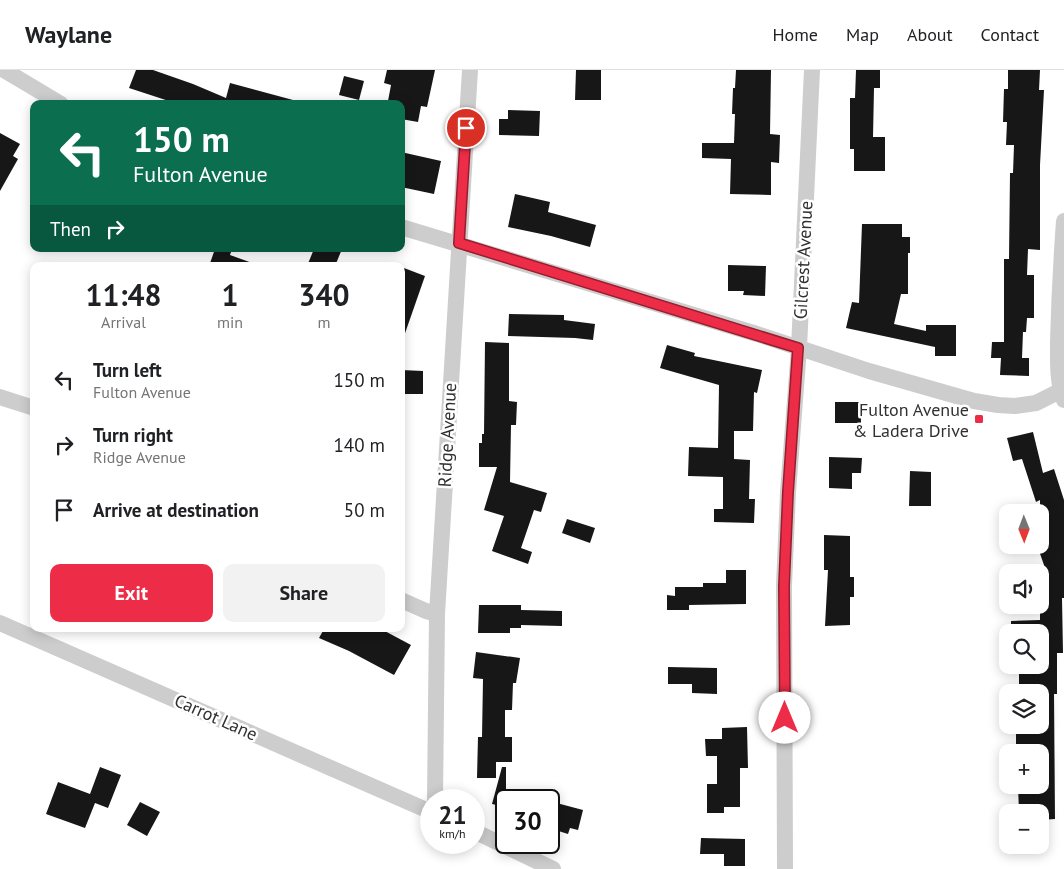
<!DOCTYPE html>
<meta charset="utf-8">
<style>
body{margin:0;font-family:"PT Sans",sans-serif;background:#f2f2f2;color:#202124;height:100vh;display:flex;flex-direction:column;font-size:19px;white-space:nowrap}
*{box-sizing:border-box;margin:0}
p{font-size:16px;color:#757577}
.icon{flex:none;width:28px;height:28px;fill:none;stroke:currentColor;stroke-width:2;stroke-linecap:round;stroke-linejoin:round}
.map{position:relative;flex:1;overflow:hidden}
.sheet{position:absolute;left:30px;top:192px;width:375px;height:370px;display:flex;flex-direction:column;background:#fff;border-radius:10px;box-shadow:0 2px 12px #0003}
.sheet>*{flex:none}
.guide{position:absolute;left:30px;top:30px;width:375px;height:152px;border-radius:10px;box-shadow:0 2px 12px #0003;background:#0b6e4f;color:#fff;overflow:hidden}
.needle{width:32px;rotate:179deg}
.tools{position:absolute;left:999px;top:434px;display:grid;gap:10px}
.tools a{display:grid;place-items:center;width:50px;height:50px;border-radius:10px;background:#fff;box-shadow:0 2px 12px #0003;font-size:25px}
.speed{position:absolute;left:420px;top:719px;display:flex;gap:10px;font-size:25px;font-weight:700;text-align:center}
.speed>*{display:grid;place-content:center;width:65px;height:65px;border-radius:50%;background:#fff;box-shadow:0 2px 12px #0003;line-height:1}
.speed small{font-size:12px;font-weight:400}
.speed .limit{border:2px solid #111;border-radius:8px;background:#fff;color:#111}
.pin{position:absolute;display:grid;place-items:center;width:42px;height:42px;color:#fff;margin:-21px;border:2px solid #fff;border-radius:50%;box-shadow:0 1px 5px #0007}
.me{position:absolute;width:55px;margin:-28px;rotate:0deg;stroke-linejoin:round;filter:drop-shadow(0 0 4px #0008)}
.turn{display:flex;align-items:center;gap:18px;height:105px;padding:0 20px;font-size:22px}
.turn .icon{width:65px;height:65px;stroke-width:2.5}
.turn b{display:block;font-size:35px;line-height:42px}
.then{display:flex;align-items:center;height:48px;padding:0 20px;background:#0003;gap:10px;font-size:19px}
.eta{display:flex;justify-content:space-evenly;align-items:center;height:85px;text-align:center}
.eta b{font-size:30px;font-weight:800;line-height:35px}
.button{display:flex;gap:10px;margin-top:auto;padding:10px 20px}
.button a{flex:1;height:58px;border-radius:10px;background:#ed2c47;color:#fff;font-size:20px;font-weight:800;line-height:58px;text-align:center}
.button a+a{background:#f2f2f2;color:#202124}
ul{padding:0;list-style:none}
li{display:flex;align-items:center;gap:15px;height:65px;padding:0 20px}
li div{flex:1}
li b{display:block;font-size:19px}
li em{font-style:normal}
header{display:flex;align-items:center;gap:30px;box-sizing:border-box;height:70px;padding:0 25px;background:#fff;border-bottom:1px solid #e0e0e0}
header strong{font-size:24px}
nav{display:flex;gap:28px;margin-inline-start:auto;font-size:18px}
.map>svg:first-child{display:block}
.building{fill:#171717}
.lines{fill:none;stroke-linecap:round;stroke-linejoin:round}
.minor{stroke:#cdcdcd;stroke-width:16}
.route-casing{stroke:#9a1d2e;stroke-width:12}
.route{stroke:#ed2c47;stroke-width:9}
.poi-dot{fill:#ed2c47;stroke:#fff;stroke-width:2}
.labels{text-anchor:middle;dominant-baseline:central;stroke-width:5;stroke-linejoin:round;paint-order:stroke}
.street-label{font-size:18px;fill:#303030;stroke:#fff}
.poi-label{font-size:18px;fill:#303030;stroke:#fff;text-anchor:end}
</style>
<header>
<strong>Waylane</strong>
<nav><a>Home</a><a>Map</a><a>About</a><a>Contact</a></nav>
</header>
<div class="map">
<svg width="1064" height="799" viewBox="0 0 1064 799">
<rect width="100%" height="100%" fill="#fff"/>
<!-- building -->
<g class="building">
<path d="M 136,0 L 153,0 L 193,14 L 226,28 L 230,13 L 293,30 L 293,34 L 178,34 L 129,18 Z"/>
<path d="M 387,0 L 435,0 L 427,37 L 421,36 L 418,52 L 401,49 L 401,34 L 388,31 L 391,15 L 384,13 Z"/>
<path d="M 576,0 L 601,0 L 601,30 L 575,30 Z"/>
<path d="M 736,0 L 771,0 L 770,64 L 780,65 L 779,93 L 771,92 L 771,125 L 730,124 L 731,89 L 702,88 L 702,73 L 734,73 L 735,44 L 732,44 L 733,18 L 735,18 Z"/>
<path d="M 856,0 L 880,0 L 880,18 L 874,18 L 873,67 L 885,67 L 885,101 L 854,101 L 854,79 L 850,79 L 850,28 L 855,28 Z"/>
<path d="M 1008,0 L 1040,0 L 1039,20 L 1044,20 L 1040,95 L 1040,180 L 1028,179 L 1027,205 L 1034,205 L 1034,248 L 1027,248 L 1026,262 L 1023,262 L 1022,288 L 1029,288 L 1029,306 L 1000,305 L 1001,288 L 991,288 L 992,272 L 1004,272 L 1004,189 L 1009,189 L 1010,103 L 1013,103 L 1014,75 L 1006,75 L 1007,52 L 1003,52 L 1004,19 L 1008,19 Z"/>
<path d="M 344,6 L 364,11 L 359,30 L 339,25 Z"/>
<path d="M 508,40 L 540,41 L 539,66 L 499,65 L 499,49 L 508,49 Z"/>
<path d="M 0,63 L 20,74 L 13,86 L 18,89 L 0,121 Z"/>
<path d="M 401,82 L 441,91 L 434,124 L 401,117 Z"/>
<path d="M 515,124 L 550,132 L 548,142 L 596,155 L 590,177 L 551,166 L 508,157 Z"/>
<path d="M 862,154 L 902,154 L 902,167 L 910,167 L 910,183 L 908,183 L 908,224 L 901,224 L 894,254 L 926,261 L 926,255 L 956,255 L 956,286 L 935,286 L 935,277 L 846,258 L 852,232 L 859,233 Z"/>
<path d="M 215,179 L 232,179 L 230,185 L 255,194 L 255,196 L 209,196 Z"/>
<path d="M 314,179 L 342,179 L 335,196 L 307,196 Z"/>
<path d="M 728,195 L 766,196 L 765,226 L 743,225 L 744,221 L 728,221 Z"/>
<path d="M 404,198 L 425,206 L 403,269 L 401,268 L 401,206 Z"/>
<path d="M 509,244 L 564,245 L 564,250 L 595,254 L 593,270 L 575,268 L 508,266 Z"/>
<path d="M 485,272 L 509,273 L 509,331 L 517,332 L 516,355 L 511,355 L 510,412 L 547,423 L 541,442 L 534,440 L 521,478 L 532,482 L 528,494 L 492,481 L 504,446 L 484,440 L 497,397 L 479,397 L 479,373 L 482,373 L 482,364 L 484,364 Z"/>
<path d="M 667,275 L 695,283 L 694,286 L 762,300 L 757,323 L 754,322 L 753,361 L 734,361 L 734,389 L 750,390 L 749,429 L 755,429 L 754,453 L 714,452 L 714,439 L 723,439 L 723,407 L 688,406 L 689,377 L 718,378 L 719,315 L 660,298 Z"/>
<path d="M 401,300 L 423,301 L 423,324 L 401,324 Z"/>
<rect x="835" y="332" width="26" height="21"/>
<path d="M 1033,362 L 1043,403 L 1054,399 L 1064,430 L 1064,528 L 1062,528 L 1063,583 L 1057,583 L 1057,624 L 1054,624 L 1055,749 L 1040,750 L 1040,742 L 1019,742 L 1018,716 L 1040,715 L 1040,682 L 1016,682 L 1016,655 L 1040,655 L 1040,622 L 1019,622 L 1019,595 L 1040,595 L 1040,562 L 1011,562 L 1011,551 L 1040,550 L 1040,498 L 1045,498 L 1037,475 L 1040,475 L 1040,430 L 1036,432 L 1022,389 L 1013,391 L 1007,368 Z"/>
<path d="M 829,387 L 862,388 L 861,403 L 852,403 L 852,419 L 829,418 Z"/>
<path d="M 910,401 L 931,402 L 931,436 L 909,436 Z"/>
<path d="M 567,449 L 595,458 L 590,473 L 562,463 Z"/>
<path d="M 824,465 L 850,466 L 850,507 L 854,507 L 854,527 L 850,527 L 850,555 L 825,556 L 828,500 L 824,500 Z"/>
<path d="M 726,500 L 746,500 L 746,534 L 689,535 L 689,540 L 667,540 L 667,525 L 675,526 L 675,517 L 703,517 L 703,513 L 726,513 Z"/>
<path d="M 479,535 L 521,535 L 521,540 L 562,541 L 562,556 L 521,555 L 521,558 L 510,558 L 510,563 L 478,563 Z"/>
<path d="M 324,559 L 381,559 L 411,575 L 394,605 L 349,581 L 319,568 Z"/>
<path d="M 476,582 L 520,588 L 516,613 L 513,613 L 512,640 L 505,640 L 505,667 L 512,667 L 512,692 L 496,692 L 496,708 L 477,708 L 478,667 L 482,667 L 483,609 L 473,608 Z"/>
<path d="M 668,597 L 717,598 L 717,624 L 692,623 L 692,614 L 668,614 Z"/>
<path d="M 747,657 L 748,698 L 740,698 L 740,737 L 724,737 L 724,743 L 707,743 L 707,714 L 717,714 L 717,686 L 706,686 L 705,669 L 722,669 L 722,658 Z"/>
<path d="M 100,697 L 121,705 L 108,738 L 95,733 L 85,758 L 46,744 L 58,712 L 90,724 Z"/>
<path d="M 502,697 L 506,697 L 506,719 L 532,726 L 532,730 L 506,730 L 506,737 L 492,734 Z"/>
<path d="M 549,731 L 583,740 L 578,760 L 570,758 L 568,764 L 549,758 Z"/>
<path d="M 140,732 L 160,742 L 147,766 L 127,755 Z"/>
<path d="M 701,768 L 745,769 L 745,796 L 724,796 L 724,784 L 700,784 Z"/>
</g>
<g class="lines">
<!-- minor -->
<g class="minor">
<path d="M 4,0 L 61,34"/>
<path d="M 1064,151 C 1061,192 1059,232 1058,272 C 1058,292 1057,312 1064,330"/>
<path d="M 401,157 L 757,264 L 869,301 L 974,331 L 998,335 L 1015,336 L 1036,333 L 1064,319"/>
<path d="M 0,327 L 34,338"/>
<path d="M 401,530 L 426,541 L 437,544"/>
<path d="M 0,553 L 431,742"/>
<path d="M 435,730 L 437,544 L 470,0"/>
<path d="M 474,761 L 553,799"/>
<path d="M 785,799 L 784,516 L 788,422 L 799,278 L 812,0"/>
</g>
</g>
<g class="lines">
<!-- route casing -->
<g class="route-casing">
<path id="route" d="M 466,58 L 459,173 L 798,278 L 788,422 L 784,516 L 785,648"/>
</g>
<!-- route -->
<use href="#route" class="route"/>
</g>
<!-- markers -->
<rect class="poi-dot" x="974" y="344" width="10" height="10" rx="2.5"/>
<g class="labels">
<!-- street labels -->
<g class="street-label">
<text transform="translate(803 190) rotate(-87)">Gilcrest Avenue</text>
<text transform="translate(447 365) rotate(-87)">Ridge Avenue</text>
<text transform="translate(216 647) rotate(24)">Carrot Lane</text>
</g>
<!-- poi labels -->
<g class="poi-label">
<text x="969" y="339">Fulton Avenue<tspan x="969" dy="21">&amp; Ladera Drive</tspan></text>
</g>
</g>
</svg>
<div class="tools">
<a><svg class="needle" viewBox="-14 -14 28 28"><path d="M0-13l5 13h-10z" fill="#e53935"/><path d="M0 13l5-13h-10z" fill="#757577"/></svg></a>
<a><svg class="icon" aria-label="sound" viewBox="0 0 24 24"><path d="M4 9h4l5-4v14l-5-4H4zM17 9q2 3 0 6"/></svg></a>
<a><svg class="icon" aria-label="search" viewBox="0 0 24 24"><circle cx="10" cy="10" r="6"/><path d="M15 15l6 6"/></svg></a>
<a><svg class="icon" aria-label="layers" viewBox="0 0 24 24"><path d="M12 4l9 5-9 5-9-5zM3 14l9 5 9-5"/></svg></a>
<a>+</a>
<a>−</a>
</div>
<div class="speed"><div>21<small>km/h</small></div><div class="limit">30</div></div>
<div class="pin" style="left:466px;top:58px;background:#d93025"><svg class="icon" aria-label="arrive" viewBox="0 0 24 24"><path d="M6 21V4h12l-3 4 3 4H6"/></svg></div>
<svg class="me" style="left:785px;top:648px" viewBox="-20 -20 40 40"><circle r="19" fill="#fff"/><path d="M0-13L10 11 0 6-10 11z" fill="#ed2c47"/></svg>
<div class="guide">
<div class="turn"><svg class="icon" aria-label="left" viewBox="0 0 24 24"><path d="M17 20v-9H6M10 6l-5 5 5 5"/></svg><div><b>150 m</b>Fulton Avenue</div></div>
<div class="then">Then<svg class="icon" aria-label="right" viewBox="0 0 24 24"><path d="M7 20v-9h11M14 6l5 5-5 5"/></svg></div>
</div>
<section class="sheet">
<div class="eta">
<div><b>11:48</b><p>Arrival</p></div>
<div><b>1</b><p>min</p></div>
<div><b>340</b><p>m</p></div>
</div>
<ul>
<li><svg class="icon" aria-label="left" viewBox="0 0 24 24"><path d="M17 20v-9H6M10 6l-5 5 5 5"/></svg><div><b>Turn left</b><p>Fulton Avenue</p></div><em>150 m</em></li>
<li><svg class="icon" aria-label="right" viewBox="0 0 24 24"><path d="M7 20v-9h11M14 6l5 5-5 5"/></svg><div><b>Turn right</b><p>Ridge Avenue</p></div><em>140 m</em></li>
<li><svg class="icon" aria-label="arrive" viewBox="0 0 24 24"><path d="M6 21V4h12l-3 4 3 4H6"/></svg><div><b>Arrive at destination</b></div><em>50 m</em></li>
</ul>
<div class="button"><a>Exit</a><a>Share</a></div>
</section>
</div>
